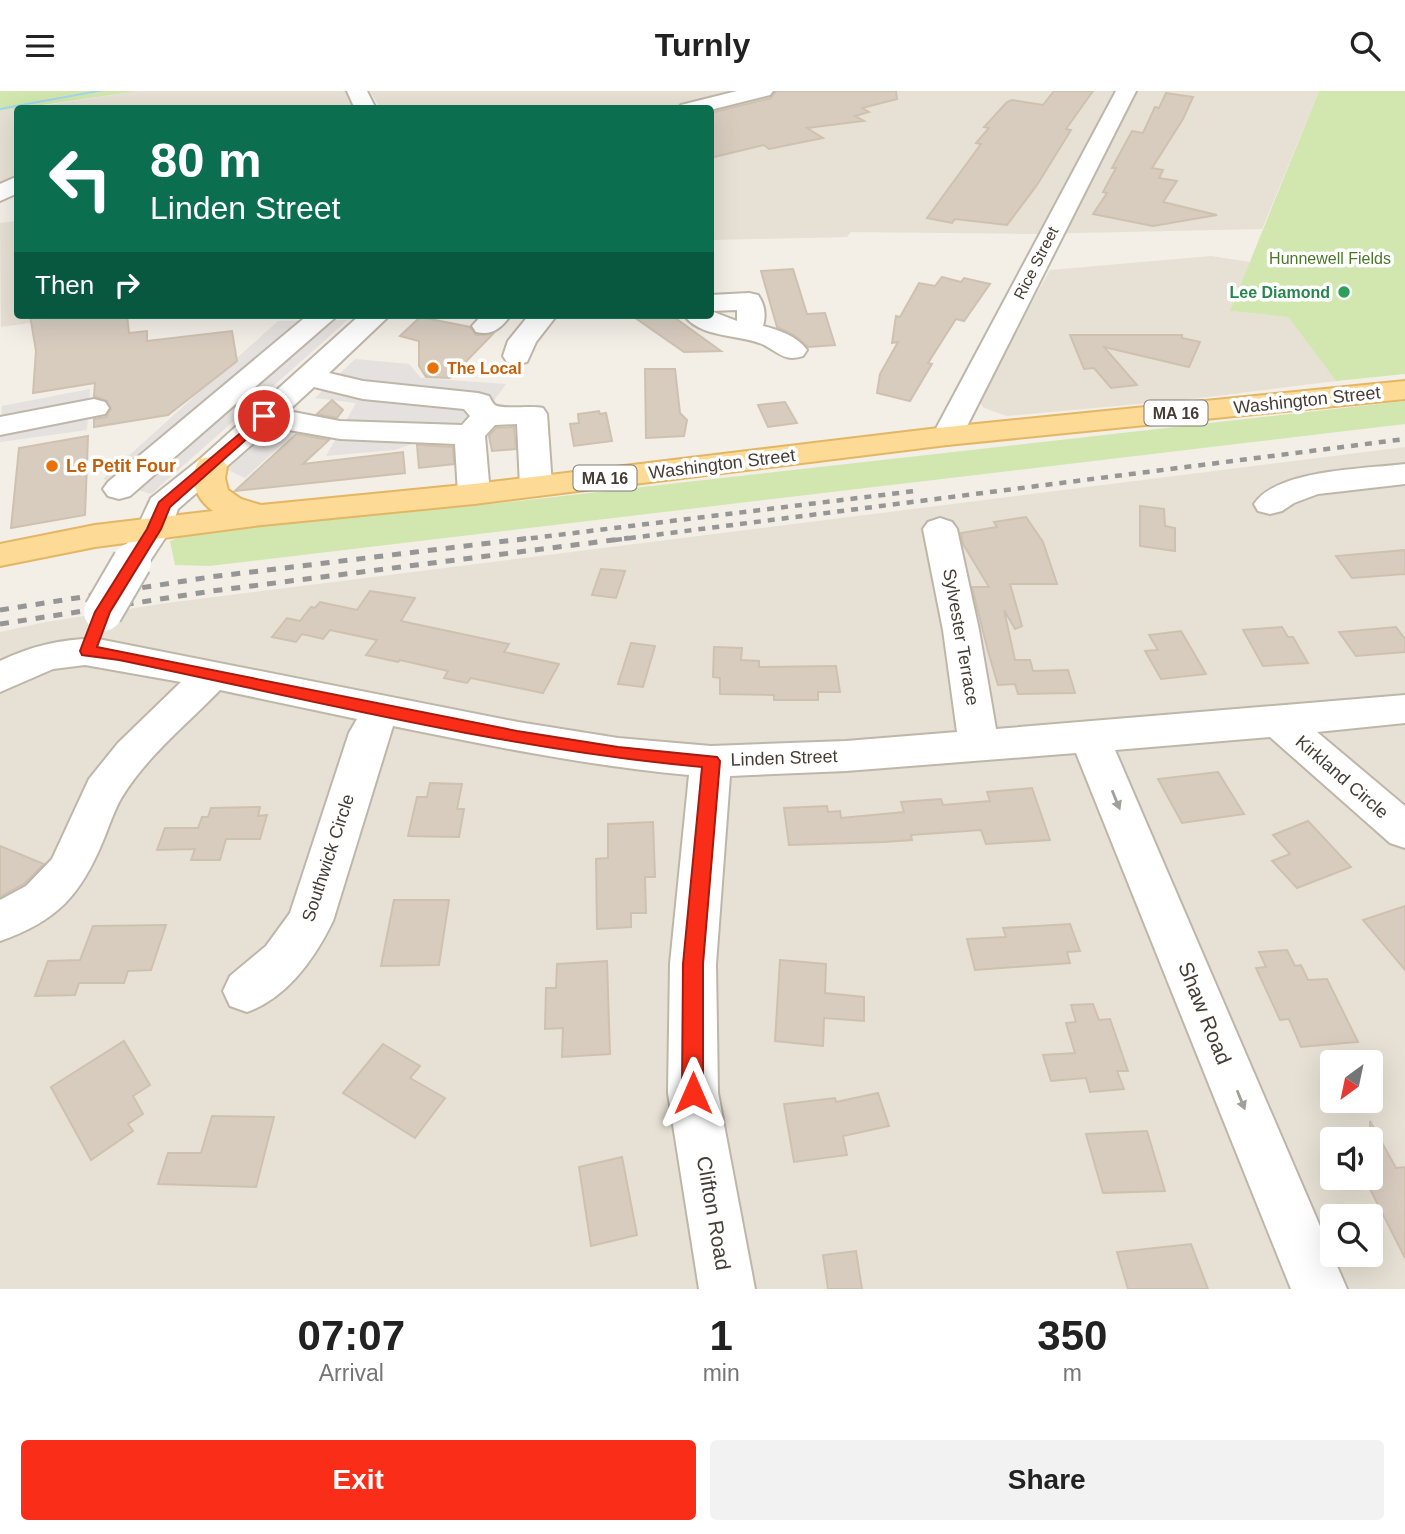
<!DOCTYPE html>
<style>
body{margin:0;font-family:Arial,sans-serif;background:#f2f2f2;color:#222;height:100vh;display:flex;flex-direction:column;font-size:26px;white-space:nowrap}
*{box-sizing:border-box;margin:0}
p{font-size:23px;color:#767676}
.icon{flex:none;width:38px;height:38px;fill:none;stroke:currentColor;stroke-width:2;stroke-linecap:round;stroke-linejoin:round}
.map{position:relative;height:1198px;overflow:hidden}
.details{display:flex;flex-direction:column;background:#fff;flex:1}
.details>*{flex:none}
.banner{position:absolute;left:14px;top:14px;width:700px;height:214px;border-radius:7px;box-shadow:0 7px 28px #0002;background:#0b6e4f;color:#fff;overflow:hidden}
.needle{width:46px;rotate:213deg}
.fabs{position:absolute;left:1320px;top:959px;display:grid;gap:14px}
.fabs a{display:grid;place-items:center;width:63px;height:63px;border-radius:7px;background:#fff;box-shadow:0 7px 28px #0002;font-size:35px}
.pin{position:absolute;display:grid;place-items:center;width:60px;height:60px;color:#fff;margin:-30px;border:4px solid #fff;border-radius:50%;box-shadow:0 2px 7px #0007}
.me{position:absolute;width:77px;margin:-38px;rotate:0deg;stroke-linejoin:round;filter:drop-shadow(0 0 5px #0008)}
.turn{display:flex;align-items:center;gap:24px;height:147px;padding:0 21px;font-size:32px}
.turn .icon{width:91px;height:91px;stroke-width:2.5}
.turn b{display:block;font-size:49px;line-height:60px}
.then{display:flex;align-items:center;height:66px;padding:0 21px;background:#0003;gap:14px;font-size:26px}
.eta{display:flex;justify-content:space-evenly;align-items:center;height:119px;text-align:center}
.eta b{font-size:42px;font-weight:700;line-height:49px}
.primary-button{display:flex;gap:14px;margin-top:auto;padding:14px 21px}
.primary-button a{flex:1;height:80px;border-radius:7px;background:#f92d18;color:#fff;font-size:28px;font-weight:700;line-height:80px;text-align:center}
.primary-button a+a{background:#f2f2f2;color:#222}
header{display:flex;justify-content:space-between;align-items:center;height:91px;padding:0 21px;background:#fff;font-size:32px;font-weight:700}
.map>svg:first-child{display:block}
.residential{fill:#e7e0d4;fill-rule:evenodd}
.green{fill:#d1e7af}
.parking{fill:#e4e1de}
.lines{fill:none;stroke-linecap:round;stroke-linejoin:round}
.stream{fill:#a2d4f0;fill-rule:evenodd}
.building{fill:#d8ccbf;stroke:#cfc1af;stroke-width:2}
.minor-casing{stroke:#beb6a9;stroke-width:4}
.major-casing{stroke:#e3b664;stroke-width:4}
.minor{fill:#fff;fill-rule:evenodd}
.major{fill:#fdda95;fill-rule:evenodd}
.rail-far1{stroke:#969696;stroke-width:4.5;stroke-dasharray:7 7;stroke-linecap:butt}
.rail{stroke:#969696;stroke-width:5;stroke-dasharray:9 9;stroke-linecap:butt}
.minor-bridge-casing{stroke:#beb6a9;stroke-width:42;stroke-linecap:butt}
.minor-bridge{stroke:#fff;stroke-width:38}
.oneway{fill:#a29e9a}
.route{fill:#f92d18;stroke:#a21d10;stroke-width:2}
.leisure-dot{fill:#2e9e5b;stroke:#fff;stroke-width:2.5}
.food-dot{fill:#e8710a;stroke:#fff;stroke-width:2.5}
.labels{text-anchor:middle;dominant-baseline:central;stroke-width:7;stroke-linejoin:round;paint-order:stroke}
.far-park-label{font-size:16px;fill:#4b7729;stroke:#fff}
.far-street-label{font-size:16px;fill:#463e35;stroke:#fff}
.far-leisure-label{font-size:16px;font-weight:bold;fill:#27864d;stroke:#fff;text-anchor:end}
.far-food-label{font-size:16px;font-weight:bold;fill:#c56008;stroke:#fff;text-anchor:start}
.shield{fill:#fff;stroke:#7e7872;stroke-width:2}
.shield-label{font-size:16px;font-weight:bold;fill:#463e35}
.street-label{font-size:18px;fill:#463e35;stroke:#fff}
.food-label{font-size:18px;font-weight:bold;fill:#c56008;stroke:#fff;text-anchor:start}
.near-street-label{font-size:21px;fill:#463e35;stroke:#fff}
</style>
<header><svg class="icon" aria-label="menu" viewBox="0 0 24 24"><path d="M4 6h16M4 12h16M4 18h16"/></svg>Turnly<svg class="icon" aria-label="search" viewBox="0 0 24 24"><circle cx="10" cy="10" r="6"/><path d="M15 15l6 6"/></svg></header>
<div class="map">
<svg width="1405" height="1198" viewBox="0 0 1405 1198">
<rect width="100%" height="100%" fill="#f3eee6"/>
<!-- residential -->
<g class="residential">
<path d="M 139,0 L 347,0 L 358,18 L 20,18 Z"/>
<path d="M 370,0 L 1319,0 L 1262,138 L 1030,143 L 851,141 L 847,146 L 711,149 L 710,18 L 380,17 Z"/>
<path d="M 17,18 L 17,86 L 0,94 L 0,20 Z"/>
<path d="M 17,130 L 18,224 L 87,224 L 1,236 L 0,132 Z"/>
<path d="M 1211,165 L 1250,171 L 1231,220 L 1288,226 L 1336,290 L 1192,308 L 1007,325 L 984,317 L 980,312 L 979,304 L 1050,179 Z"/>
<path d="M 1405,356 L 1405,1198 L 0,1198 L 0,541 L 46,531 L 167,512 ZM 1332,971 L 1370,971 L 1370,1010 L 1332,1010 ZM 1332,1048 L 1370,1048 L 1370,1087 L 1332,1087 ZM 1332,1125 L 1370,1125 L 1370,1164 L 1332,1164 Z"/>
</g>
<!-- green -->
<g class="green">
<path d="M 0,0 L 139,0 L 0,20 Z"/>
<path d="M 1319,0 L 1405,0 L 1405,283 L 1336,290 L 1288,226 L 1230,220 Z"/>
<path d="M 1405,310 L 1405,333 L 209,475 L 175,474 L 170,450 L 191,442 L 519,410 Z"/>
</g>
<!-- parking -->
<g class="parking">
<path d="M 348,229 L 151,403 L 103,388 L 278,230 Z"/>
<path d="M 355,268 L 409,273 L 421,287 L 506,293 L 466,348 L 421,350 L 395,359 L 326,365 L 356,312 L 315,307 Z"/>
<path d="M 90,298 L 87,339 L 0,351 L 2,315 Z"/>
<path d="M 272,332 L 299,338 L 245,387 L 226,378 Z"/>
</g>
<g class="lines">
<!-- stream -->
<path class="stream" d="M 93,0 L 103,0 L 0,19 L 0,17 Z"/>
</g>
<!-- building -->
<g class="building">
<path d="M 776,0 L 896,0 L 897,8 L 862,17 L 869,21 L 855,25 L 864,30 L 807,37 L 823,47 L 769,58 L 764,54 L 710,67 L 710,22 L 771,7 Z"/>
<path d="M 1054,0 L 1093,0 L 1066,38 L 1071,39 L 1037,94 L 1007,134 L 955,128 L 952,132 L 927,127 L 981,53 L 976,52 L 989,37 L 984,36 L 1007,11 L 1012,9 L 1043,14 Z"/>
<path d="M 1166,2 L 1193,6 L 1183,28 L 1152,77 L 1163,79 L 1159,87 L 1177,90 L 1163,111 L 1217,124 L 1153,135 L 1093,123 L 1107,102 L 1103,101 L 1116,77 L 1112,77 L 1132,40 L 1143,42 L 1155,16 L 1159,17 Z"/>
<path d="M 793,178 L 807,223 L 825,222 L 835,254 L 808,256 L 794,244 L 777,236 L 761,180 Z"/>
<path d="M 942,186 L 961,191 L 964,187 L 990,193 L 964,230 L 956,228 L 928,272 L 932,273 L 910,310 L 877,302 L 880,283 L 898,251 L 892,252 L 896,225 L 900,226 L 919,192 L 935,195 Z"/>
<path d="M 30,224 L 127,224 L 129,242 L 147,240 L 147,250 L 232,240 L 237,270 L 168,324 L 94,336 L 94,328 L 106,326 L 111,318 L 107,310 L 94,305 L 95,292 L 33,302 L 36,260 Z"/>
<path d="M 631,224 L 671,224 L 721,260 L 684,261 Z"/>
<path d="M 420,226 L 470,236 L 476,244 L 493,243 L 450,287 L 426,286 L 419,275 L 419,250 L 400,245 Z"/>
<path d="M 1070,244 L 1182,244 L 1182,247 L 1200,251 L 1189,276 L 1104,256 L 1137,294 L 1111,297 L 1094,277 L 1084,278 Z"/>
<path d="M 645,278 L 675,278 L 680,322 L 687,329 L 684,345 L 646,347 Z"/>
<path d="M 332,309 L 343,319 L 337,327 L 317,323 Z"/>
<path d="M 785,311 L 797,332 L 768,336 L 758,314 Z"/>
<path d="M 599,320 L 600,323 L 606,322 L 612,350 L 574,355 L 570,333 L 579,332 L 578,323 Z"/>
<path d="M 514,336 L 516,358 L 492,360 L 489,345 L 496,337 Z"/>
<path d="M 296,343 L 329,349 L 303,373 L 403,361 L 405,382 L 235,400 Z"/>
<path d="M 88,345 L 85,424 L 11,437 L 19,357 Z"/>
<path d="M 417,354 L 453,356 L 454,373 L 419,377 Z"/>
<path d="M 1140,415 L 1164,418 L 1165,435 L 1175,437 L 1175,460 L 1140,455 Z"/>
<path d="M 1026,426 L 1043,451 L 1057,493 L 1010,493 L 1022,535 L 1015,538 L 1004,519 L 1015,569 L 1030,569 L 1033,580 L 1068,579 L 1075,602 L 1018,603 L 1015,593 L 998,594 L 988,560 L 972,496 L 989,496 L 963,453 L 961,442 L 997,436 L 994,431 Z"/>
<path d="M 1405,459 L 1405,483 L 1352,487 L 1336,465 Z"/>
<path d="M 601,478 L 625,480 L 616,507 L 592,504 Z"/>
<path d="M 370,500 L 415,507 L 401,530 L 509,553 L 504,561 L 559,573 L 543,602 L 471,587 L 467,592 L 444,587 L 448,580 L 400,569 L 398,571 L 366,564 L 377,549 L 330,539 L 323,548 L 302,543 L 296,551 L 272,546 L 287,527 L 300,530 L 311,516 L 315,517 L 320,511 L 357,519 Z"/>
<path d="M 1282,536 L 1288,546 L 1293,546 L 1308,572 L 1263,575 L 1243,539 Z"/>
<path d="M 1396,536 L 1405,548 L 1405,561 L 1356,565 L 1339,541 Z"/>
<path d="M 1181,540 L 1206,583 L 1161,588 L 1145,560 L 1158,559 L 1149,544 Z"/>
<path d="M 631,552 L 655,555 L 643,596 L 618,593 Z"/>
<path d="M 714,556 L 742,557 L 741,569 L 759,570 L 759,576 L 836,575 L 840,601 L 818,601 L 818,609 L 774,609 L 774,604 L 720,603 L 720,587 L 713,586 Z"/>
<path d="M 1218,681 L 1244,723 L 1182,732 L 1158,688 Z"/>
<path d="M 430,692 L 462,693 L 457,718 L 464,718 L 459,746 L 408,745 L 417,706 L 427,706 Z"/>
<path d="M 1032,697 L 1050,749 L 986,753 L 981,739 L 911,744 L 912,749 L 884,751 L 789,754 L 784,717 L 827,715 L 828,721 L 840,720 L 841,727 L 904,721 L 901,711 L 941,708 L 943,714 L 990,710 L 987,701 Z"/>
<path d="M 260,716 L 258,725 L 267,724 L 260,748 L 226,748 L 220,769 L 191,769 L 195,758 L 157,759 L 165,737 L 198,737 L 202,726 L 208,726 L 211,717 Z"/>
<path d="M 1308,730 L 1351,776 L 1297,797 L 1272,770 L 1290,763 L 1273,744 Z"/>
<path d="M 653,731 L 655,786 L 645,786 L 646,822 L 631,822 L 631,836 L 597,838 L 596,768 L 608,767 L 608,733 Z"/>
<path d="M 0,755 L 44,773 L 24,793 L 0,806 Z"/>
<path d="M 394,809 L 449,809 L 439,874 L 381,875 Z"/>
<path d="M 1405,815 L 1405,879 L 1363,829 Z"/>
<path d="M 1070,833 L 1080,860 L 1067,861 L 1070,872 L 975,879 L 967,848 L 1006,846 L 1003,837 Z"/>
<path d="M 166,834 L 151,879 L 128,880 L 124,892 L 79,892 L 75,904 L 35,905 L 48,870 L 80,869 L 93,835 Z"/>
<path d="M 1287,859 L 1295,875 L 1301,874 L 1308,889 L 1327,888 L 1358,951 L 1301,956 L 1289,928 L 1280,929 L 1256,877 L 1266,876 L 1259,861 Z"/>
<path d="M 780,869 L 826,873 L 825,902 L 864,906 L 864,930 L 824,927 L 823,955 L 775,950 Z"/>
<path d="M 607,870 L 610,963 L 562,966 L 563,937 L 545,938 L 546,897 L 556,897 L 557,873 Z"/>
<path d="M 1093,913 L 1099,929 L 1110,928 L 1128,980 L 1117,980 L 1124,998 L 1090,1001 L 1086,987 L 1051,990 L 1043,964 L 1075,962 L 1066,932 L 1076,931 L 1071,914 Z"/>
<path d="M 124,950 L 150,994 L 133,1005 L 143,1023 L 128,1033 L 133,1040 L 91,1069 L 51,996 Z"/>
<path d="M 383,953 L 420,975 L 410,987 L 445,1007 L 415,1047 L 343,1002 Z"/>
<path d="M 878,1002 L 889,1035 L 843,1045 L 847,1064 L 794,1071 L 784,1013 L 835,1007 L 836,1011 Z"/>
<path d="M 212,1025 L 274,1026 L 256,1096 L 158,1093 L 168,1062 L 201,1062 Z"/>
<path d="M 1370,1030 L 1396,1077 L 1405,1076 L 1405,1167 L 1370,1098 Z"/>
<path d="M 1147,1040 L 1165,1100 L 1103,1102 L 1086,1043 Z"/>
<path d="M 622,1066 L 637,1144 L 591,1155 L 579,1076 Z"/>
<path d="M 1191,1153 L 1208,1198 L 1128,1198 L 1117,1161 Z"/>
<path d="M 856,1160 L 862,1198 L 828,1198 L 823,1164 Z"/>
</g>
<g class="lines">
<!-- minor casing -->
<g class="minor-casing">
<g id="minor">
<path d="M 347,0 L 367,0 L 376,18 L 355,18 Z"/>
<path d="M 737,0 L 773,0 L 770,4 L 710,19 L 678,18 L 681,14 Z"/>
<path d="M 1116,0 L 1136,0 L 962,345 L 958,352 L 947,354 L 936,352 L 932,345 Z"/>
<path d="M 18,85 L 18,102 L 0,110 L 0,93 Z"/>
<path d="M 749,202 L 758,204 C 765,214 766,225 763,235 C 779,239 797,245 807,259 L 803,265 C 801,266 794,267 792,267 C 781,267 772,257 762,253 C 738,243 700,247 684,224 L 710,224 L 710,204 ZM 737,219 L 737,230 L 711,220 Z"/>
<path d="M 308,224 L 338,224 L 130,405 L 119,408 L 108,405 L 103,398 L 108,391 Z"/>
<path d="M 360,224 L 390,224 L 329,282 L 363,290 L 478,302 L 489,305 C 491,308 492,312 495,314 C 502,319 531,314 543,317 L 547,323 L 552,395 L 547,402 L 536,405 L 525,402 L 520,395 L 517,333 L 495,334 L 485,345 L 490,403 L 485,410 L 474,413 L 463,410 L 458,403 L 455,353 L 340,348 L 272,336 L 178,418 L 171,438 L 144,479 L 132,482 L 120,479 L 115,471 L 137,437 L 151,407 L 200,368 ZM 314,296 L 363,308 L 464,318 L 470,325 L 462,334 L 340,330 L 288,320 Z"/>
<path d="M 482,224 L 511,224 C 501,237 493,245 476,241 L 472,235 Z"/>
<path d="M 529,224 L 557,224 L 536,251 L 527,271 L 517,273 L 507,271 L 503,265 L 508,250 Z"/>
<path d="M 94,308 L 105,311 L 109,317 L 105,323 L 0,344 L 0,326 Z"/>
<path d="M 1405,373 L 1405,393 L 1318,403 L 1294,412 L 1282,420 L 1270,423 L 1258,420 L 1254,413 C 1277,378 1366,378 1405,373 Z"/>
<path d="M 940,427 L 952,431 L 957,438 L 979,539 L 996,638 L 1405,604 L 1405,632 L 1317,641 L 1405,715 L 1405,757 L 1390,752 L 1270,646 L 1115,659 L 1347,1198 L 1291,1198 L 1076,662 L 846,680 L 730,685 L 716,873 L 718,1002 L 755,1198 L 699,1198 L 668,1002 L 670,873 L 689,684 C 589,675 491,655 393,635 L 333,830 C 315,867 287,907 247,921 L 230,915 L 223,900 L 230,885 L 266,855 L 290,822 L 349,642 L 357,628 L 220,599 C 187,633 147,665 122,706 C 114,719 109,736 103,750 C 80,805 57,830 0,850 L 0,809 L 26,795 L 52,768 L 89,688 L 118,652 L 181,591 L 85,574 L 53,578 L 0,601 L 0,570 C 31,555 64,547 98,548 L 518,631 L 618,647 L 711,655 L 846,650 L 957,641 L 943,539 L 923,438 L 928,431 Z"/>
</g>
</g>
<!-- major casing -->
<g class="major-casing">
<path id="major" d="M 1405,290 L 1405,308 L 947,354 L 474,413 L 262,434 L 95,456 L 0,475 L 0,453 L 95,434 L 213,420 C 196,408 187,387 200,368 L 211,366 L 222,368 L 227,375 L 225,387 L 228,399 L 241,408 L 261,414 L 474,393 L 947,336 Z"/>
</g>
<!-- minor -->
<use href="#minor" class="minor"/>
<!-- major -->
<use href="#major" class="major"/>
<!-- rail-far1 -->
<g class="rail-far1">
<path d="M 517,449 L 915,400"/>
<path d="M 615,449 L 1405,348"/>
</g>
<!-- rail -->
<g class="rail">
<path d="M 0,519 L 210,486 L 531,447"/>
<path d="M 0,533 L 212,500 L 629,447"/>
</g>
<!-- minor-bridge casing -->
<g class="minor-bridge-casing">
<path id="minor-bridge" d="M 103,521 L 132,471"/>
</g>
<!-- minor-bridge -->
<use href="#minor-bridge" class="minor-bridge"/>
</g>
<!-- one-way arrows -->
<defs><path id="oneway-solid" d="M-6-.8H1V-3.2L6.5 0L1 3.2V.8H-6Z" transform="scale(1.75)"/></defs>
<g class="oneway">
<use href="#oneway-solid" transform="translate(1116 709) rotate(68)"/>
<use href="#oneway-solid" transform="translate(1241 1009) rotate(68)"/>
</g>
<!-- route -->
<path class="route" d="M 264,322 L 269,323 L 269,328 L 170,416 L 161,438 L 110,521 L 97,556 L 517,640 L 618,656 L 717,666 L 720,670 L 703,873 L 703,1002 L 700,1009 L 693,1012 L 685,1009 L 682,1002 L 683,873 L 702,676 C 505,658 312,609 119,569 L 82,564 L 80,560 L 95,521 L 147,438 L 159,411 Z"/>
<!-- markers -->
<circle class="leisure-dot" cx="1344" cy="201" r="7"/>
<g class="food-dot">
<circle cx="433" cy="277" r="7"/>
<circle cx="52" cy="375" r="7"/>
</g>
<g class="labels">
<!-- far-park labels -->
<g class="far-park-label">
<text x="1330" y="167">Hunnewell Fields</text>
</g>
<!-- far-street labels -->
<g class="far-street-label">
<text transform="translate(1036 172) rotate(-63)">Rice Street</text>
</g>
<!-- far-leisure labels -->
<g class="far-leisure-label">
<text x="1330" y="201">Lee Diamond</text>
</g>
<!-- far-food labels -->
<g class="far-food-label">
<text x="447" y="277">The Local</text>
</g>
<!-- shield labels -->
<g class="shield">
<rect x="1144.5" y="309.5" width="63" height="25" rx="5"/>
<rect x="573.5" y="374.5" width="63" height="25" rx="5"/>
</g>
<g class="shield-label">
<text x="1176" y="322">MA 16</text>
<text x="605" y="387">MA 16</text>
</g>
<!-- street labels -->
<g class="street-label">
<text transform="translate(1307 309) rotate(-6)">Washington Street</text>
<text transform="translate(722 373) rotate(-7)">Washington Street</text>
<text transform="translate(961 546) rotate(80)">Sylvester Terrace</text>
<text transform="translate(784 667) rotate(-2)">Linden Street</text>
<text transform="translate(1342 686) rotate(41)">Kirkland Circle</text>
<text transform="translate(328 767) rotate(-72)">Southwick Circle</text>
</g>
<!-- food labels -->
<g class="food-label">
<text x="66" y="375">Le Petit Four</text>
</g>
<!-- near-street labels -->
<g class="near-street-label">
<text transform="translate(1205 922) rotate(68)">Shaw Road</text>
<text transform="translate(714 1122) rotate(80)">Clifton Road</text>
</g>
</g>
</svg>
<div class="fabs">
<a><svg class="needle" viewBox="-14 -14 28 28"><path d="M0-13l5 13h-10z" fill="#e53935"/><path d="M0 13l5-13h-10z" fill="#767676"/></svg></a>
<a><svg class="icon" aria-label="sound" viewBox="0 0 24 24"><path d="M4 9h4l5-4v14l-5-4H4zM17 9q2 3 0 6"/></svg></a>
<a><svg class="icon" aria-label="search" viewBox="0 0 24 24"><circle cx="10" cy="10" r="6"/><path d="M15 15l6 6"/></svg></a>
</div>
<div class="pin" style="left:264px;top:325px;background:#d93025"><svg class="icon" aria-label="arrive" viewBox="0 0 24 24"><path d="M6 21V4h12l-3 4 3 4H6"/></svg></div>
<svg class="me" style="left:693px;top:1002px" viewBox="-20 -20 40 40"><path d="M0-17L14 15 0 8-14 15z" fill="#f92d18" stroke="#fff" stroke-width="4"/></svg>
<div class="banner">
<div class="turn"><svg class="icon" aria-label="left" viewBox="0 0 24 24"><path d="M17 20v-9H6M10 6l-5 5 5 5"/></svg><div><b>80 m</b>Linden Street</div></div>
<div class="then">Then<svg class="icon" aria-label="right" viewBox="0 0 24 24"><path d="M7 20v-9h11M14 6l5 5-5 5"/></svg></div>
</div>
</div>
<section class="details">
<div class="eta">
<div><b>07:07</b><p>Arrival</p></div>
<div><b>1</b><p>min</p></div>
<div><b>350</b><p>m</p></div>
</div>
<div class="primary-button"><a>Exit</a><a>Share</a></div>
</section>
